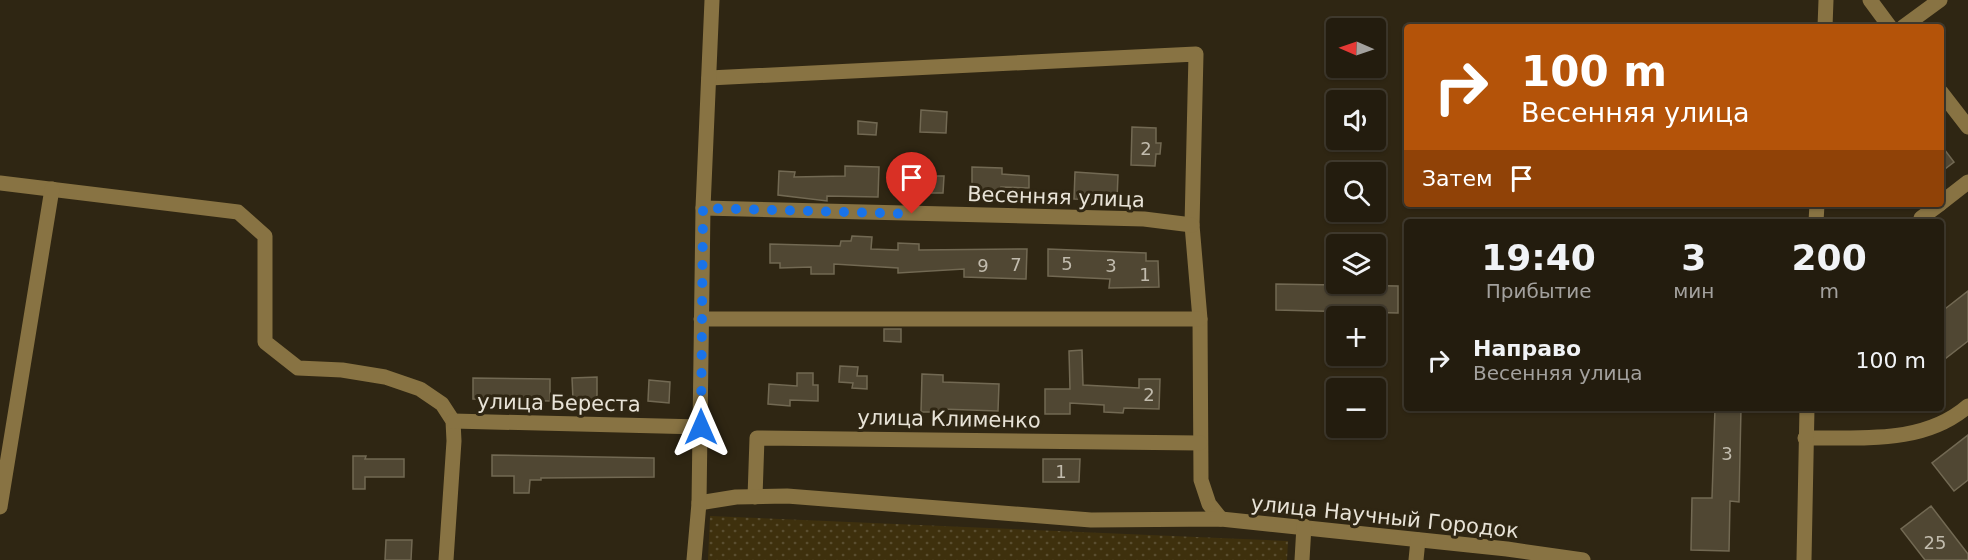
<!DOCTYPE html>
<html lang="ru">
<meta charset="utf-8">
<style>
body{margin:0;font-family:"DejaVu Sans",sans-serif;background:#2b2517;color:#f1f3f6;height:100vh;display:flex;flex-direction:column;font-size:22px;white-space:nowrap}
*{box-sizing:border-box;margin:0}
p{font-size:20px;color:#a3a19e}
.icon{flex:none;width:33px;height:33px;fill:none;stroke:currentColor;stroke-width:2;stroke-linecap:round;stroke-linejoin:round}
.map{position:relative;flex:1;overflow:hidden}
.details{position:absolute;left:1404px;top:219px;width:540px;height:192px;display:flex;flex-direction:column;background:#231c0e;border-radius:6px;box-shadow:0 2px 4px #0004,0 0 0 2px #403a2e}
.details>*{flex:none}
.banner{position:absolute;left:1404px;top:24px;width:540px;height:183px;border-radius:6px;box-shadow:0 2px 4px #0004,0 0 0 2px #403a2e;background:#b45309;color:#fff;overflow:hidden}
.needle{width:39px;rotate:272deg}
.tools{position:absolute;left:1326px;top:18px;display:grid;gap:12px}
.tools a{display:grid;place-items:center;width:60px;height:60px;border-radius:6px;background:#231c0e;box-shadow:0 2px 4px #0004,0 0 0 2px #403a2e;font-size:30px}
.pin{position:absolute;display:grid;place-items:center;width:51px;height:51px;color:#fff;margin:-62px -26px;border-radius:50% 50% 50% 0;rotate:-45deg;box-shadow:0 0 6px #0007}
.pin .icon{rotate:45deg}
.me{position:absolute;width:66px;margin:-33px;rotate:0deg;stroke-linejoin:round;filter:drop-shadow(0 0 4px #0008)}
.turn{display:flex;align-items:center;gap:21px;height:126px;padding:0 18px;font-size:27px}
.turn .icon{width:78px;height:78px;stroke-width:2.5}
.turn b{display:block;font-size:42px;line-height:51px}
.then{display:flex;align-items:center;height:57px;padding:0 18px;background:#0003;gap:12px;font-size:22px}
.eta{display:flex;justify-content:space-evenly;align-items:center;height:102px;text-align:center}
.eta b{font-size:36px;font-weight:700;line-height:42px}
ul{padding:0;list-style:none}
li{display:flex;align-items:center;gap:18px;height:78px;padding:0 18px}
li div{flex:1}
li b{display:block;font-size:22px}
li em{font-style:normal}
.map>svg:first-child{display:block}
.park{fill:url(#park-dots)}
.building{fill:#504733;stroke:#726953;stroke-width:1.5}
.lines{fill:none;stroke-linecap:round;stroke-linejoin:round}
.minor{stroke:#887343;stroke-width:15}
.route{stroke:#1a73e8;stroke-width:10;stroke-dasharray:0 18}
.labels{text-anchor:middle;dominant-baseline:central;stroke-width:6;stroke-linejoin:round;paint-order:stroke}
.number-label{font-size:18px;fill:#c2bcae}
.street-label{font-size:21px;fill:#e8e3d7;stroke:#2f2613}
</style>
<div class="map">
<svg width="1968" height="560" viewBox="0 0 1968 560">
<defs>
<pattern id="park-dots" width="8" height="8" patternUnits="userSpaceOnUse" patternTransform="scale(1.5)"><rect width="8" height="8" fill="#3e300d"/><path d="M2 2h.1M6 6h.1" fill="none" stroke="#5a4e30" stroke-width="1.8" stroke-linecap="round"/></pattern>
</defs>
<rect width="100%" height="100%" fill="#2f2613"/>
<!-- park -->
<path class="park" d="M 710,516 L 1288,541 L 1287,560 L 708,560 Z"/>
<!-- building -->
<g class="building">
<path d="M 921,110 L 947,112 L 946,133 L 920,132 Z"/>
<path d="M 858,121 L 877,123 L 876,135 L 858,134 Z"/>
<path d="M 1132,127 L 1156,128 L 1156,143 L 1161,143 L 1160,154 L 1156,154 L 1155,166 L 1131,165 Z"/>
<path d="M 1941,145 L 1954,162 L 1941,172 Z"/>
<path d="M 845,166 L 879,167 L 878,197 L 827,196 L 827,201 L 778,195 L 779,171 L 795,172 L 794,177 L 845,176 Z"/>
<path d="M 972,167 L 1002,168 L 1002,174 L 1029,176 L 1029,188 L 1001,187 L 1001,192 L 972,192 Z"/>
<path d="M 1075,172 L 1118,175 L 1117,200 L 1074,199 Z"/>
<path d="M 923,176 L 944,176 L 943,193 L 930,193 L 930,189 L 923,189 Z"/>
<path d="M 852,236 L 872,237 L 871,249 L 898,250 L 898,243 L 919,244 L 919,250 L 1027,249 L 1026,279 L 964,277 L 964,269 L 898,273 L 898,268 L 834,264 L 834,274 L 811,274 L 811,267 L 780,268 L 780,263 L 770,263 L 770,244 L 840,246 L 841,241 L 851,241 Z"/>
<path d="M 1048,249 L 1146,253 L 1146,261 L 1158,261 L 1159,287 L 1109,288 L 1110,279 L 1048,276 Z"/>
<path d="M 1276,284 L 1398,286 L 1398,313 L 1276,310 Z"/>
<path d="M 1968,291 L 1968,341 L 1941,362 L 1941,312 Z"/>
<path d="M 884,329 L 901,329 L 901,342 L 884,341 Z"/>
<path d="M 1082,350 L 1083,385 L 1139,388 L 1139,379 L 1160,379 L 1159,409 L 1124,408 L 1123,413 L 1104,412 L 1104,405 L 1070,403 L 1070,414 L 1045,414 L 1045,389 L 1070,389 L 1069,351 Z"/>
<path d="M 840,366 L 858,367 L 857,376 L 867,376 L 867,389 L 852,388 L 853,383 L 839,382 Z"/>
<path d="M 797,373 L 813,373 L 813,385 L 818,385 L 818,401 L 790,400 L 790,406 L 768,404 L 769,384 L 797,386 Z"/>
<path d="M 922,374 L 943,375 L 943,382 L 999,384 L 998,411 L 942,409 L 942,412 L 921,412 Z"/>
<path d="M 597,377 L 597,400 L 573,400 L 572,378 Z"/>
<path d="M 473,378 L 550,379 L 550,401 L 473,399 Z"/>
<path d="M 649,380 L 670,382 L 669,403 L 648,401 Z"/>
<path d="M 1715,408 L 1741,408 L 1739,502 L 1730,501 L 1729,551 L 1691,550 L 1692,498 L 1712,498 Z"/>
<path d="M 1968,435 L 1968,480 L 1954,491 L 1932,463 Z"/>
<path d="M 492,455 L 654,458 L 654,477 L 541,478 L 541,480 L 530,480 L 529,493 L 514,493 L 514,476 L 492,476 Z"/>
<path d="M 353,456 L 366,456 L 365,459 L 404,459 L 404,477 L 365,477 L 365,489 L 353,489 Z"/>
<path d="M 1043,459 L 1080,459 L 1079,482 L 1043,482 Z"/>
<path d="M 1931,506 L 1968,554 L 1968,560 L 1925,560 L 1901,529 Z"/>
<path d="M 386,540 L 412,540 L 411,560 L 385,560 Z"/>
</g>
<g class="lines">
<!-- minor -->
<g class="minor">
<path d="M 1870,0 L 1890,27"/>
<path d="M 1825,27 L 1826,0"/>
<path d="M 1903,27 L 1940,0"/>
<path d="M 709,78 L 1196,54 L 1192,225 L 1200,319 L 1201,480 L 1209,504 L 1221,519"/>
<path d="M 1941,92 L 1968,127"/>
<path d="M 0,183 L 238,212 L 265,236 L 265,342 L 298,368 L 342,370 L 385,377 L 420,389 L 442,404 L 453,421 L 454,441 L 446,560"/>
<path d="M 1941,203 L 1968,182"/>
<path d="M 703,208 L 1144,219 L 1192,225"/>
<path d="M 1921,218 L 1940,204"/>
<path d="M 1816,222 L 1817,204"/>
<path d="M 701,319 L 1200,319"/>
<path d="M 453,421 L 701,427"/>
<path d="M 1805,438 C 1861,437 1923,445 1968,406"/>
<path d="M 755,497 L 757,438 L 1200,443"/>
<path d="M 699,503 L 736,497 L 787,496 L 1091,520 L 1221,519 L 1507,549 L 1583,560"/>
<path d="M 0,507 L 52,189"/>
<path d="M 694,560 L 699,503 L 703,208 L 712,0"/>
<path d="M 1302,560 L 1304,526"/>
<path d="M 1416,560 L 1418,540"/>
<path d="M 1804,560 L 1807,408"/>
</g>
</g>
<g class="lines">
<!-- route -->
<path class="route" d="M 701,427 L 703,208 L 912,214"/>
</g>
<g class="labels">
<!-- number labels -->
<g class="number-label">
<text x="1146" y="148">2</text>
<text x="1067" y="263">5</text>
<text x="1016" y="264">7</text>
<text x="983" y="265">9</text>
<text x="1111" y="265">3</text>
<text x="1145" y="274">1</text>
<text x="1149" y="394">2</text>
<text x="1727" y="453">3</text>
<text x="1061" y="471">1</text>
<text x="1935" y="542">25</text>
</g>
<!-- street labels -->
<g class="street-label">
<text transform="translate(1056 197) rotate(2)">Весенняя улица</text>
<text transform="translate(559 403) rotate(1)">улица Береста</text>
<text transform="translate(949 419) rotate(1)">улица Клименко</text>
<text transform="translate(1385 517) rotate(6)">улица Научный Городок</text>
</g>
</g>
</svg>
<div class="tools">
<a><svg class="needle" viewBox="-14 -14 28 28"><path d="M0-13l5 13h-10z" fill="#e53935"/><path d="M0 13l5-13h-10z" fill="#a3a19e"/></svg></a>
<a><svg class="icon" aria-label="sound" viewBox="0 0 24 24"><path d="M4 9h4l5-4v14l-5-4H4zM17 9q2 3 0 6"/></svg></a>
<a><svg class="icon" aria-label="search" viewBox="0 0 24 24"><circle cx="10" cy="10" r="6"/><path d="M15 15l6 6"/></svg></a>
<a><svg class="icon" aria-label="layers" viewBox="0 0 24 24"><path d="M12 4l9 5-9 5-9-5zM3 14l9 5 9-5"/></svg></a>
<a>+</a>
<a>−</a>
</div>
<div class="pin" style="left:912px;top:214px;background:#d93025"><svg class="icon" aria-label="arrive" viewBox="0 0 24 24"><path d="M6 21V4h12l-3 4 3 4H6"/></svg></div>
<svg class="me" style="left:701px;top:427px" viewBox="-20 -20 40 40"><path d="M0-17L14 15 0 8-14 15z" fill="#1a73e8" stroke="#fff" stroke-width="4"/></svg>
<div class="banner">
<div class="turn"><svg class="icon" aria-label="right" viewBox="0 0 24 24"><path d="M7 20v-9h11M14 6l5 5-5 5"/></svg><div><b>100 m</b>Весенняя улица</div></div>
<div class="then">Затем<svg class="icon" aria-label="arrive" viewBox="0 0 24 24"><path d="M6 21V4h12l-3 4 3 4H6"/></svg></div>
</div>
<section class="details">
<div class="eta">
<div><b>19:40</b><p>Прибытие</p></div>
<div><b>3</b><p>мин</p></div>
<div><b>200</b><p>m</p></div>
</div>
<ul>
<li><svg class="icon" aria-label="right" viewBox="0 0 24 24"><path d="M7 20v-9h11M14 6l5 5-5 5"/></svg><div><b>Направо</b><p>Весенняя улица</p></div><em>100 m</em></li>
</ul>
</section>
</div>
